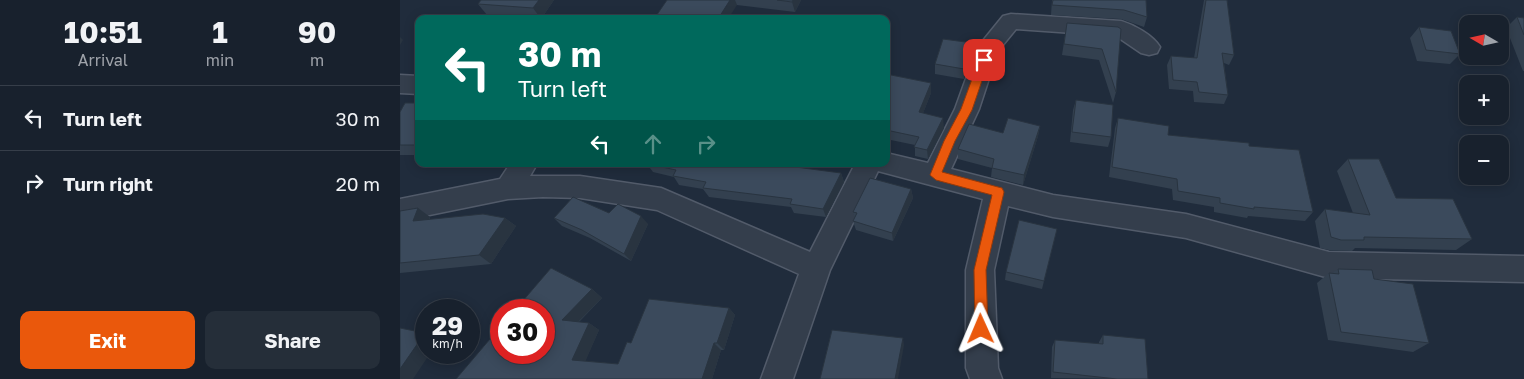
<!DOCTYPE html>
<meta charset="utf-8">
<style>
body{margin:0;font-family:"Golos Text",sans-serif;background:#252e39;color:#f1f3f6;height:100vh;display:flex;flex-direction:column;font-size:19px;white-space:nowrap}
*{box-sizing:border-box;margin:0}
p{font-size:16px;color:#9fa3aa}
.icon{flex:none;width:28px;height:28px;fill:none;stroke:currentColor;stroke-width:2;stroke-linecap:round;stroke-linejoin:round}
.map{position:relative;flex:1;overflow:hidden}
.sheet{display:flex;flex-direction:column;background:#18212d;width:400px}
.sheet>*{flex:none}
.top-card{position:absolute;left:15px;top:15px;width:475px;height:152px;border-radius:10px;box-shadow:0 2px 12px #0003,0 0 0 1px #363e49;background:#00695c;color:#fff;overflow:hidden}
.needle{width:32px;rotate:279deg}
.tools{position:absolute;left:1059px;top:15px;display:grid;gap:10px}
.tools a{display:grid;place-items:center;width:50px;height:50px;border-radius:10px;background:#18212d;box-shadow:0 2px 12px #0003,0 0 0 1px #363e49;font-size:25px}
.speed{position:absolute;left:15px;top:299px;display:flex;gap:10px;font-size:25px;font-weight:700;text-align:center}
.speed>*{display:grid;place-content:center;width:65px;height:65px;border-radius:50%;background:#18212d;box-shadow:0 2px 12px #0003,0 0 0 1px #363e49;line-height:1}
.speed small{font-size:12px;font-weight:400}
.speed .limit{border:8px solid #d22;background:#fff;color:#111}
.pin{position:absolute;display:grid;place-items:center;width:42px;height:42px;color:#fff;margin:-21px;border-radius:10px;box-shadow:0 2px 8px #0006}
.me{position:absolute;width:55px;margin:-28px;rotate:359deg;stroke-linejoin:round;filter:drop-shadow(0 0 4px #0008)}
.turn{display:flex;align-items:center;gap:18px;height:105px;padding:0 20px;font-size:22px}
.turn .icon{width:65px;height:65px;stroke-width:2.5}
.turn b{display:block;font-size:35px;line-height:42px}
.lanes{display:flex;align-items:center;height:48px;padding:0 20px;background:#0003;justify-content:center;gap:25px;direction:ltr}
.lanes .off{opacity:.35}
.eta{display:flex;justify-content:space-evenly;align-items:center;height:85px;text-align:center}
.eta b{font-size:30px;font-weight:700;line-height:35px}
.button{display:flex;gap:10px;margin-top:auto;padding:10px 20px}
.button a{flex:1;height:58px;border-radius:10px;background:#ea580c;color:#fff;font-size:20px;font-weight:700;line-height:58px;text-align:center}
.button a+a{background:#252e39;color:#f1f3f6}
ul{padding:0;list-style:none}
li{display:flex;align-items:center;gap:15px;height:65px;padding:0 20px;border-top:1px solid #363e49}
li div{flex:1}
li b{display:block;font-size:19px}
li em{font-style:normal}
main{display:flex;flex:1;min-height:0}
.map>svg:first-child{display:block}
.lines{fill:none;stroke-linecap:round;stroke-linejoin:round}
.minor-casing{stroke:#525b6a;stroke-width:3}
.minor{fill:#343e4c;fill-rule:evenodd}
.wall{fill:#33404f}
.shaded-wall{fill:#293440}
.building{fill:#3b4a5c;stroke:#293440}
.route{fill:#ea580c;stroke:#983908}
</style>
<main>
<section class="sheet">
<div class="eta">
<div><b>10:51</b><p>Arrival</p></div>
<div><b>1</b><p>min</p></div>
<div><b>90</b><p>m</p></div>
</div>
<ul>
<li><svg class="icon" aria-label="left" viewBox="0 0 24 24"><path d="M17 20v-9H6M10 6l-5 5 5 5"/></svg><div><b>Turn left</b></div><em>30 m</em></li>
<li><svg class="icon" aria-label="right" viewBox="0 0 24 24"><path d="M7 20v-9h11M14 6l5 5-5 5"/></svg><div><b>Turn right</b></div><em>20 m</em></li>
</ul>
<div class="button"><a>Exit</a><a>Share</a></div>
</section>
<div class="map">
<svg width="1124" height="379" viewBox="0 0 1124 379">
<rect width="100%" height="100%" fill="#202c3c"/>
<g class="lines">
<!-- minor casing -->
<g class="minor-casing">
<g id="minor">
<path d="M 611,14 L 721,21 C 734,25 753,35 760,47 L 757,53 L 749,55 L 741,53 L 716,36 L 616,29 L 598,51 L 579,109 L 551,169 L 653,195 L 786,214 L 929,252 L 1124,256 L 1124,282 L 929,278 L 786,238 L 653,217 L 608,206 L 594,270 L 598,368 L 602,379 L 570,379 L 566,368 L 566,270 L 583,199 L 478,171 L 430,270 L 393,379 L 361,379 L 399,274 L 257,210 L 180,198 L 143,197 L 108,199 L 0,221 L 0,199 L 100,179 L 110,164 L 137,164 L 130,176 L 180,176 L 261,188 L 410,252 L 455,164 L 486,164 L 486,153 L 528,163 L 555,109 L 577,48 L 603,16 Z"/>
<path d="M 0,75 L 19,76 L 19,94 L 0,93 Z"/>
</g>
</g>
<!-- minor -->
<use href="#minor" class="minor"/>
</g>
<!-- wall -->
<g class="wall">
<path d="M 154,0 L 141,19 L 87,15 L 78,4 Z"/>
<path d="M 267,0 L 401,0 L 395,12 L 337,5 Z"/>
<path d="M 652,0 L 746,0 L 747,17 L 744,27 L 721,19 L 651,15 Z"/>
<path d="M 804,0 L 827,0 L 834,55 L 829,65 L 824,63 L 828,95 L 824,104 L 794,102 L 793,91 L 769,89 L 767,65 L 771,56 L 794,58 Z"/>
<path d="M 1117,17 L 1124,18 L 1124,71 L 1123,71 L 1106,28 Z"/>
<path d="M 667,23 L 718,27 L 716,92 L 713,103 L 699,60 L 662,55 Z"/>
<path d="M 1019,27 L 1060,54 L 1050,64 L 1017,61 L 1010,38 Z"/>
<path d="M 573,43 L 573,53 L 564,79 L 535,74 L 535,64 Z"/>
<path d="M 486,74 L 531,83 L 531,93 L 523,113 L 544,128 L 528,159 L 515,156 L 515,145 L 486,139 Z"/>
<path d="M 676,100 L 711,137 L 708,147 L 670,142 L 673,110 Z"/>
<path d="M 19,103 L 19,155 L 0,155 L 0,112 Z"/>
<path d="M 718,118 L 768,135 L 849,146 L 913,212 L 905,221 L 848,216 L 847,218 L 814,212 L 814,207 L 773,200 L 772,189 L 709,177 L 715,128 Z"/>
<path d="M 640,126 L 638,136 L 623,185 L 591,177 L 592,168 L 558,159 L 558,149 L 603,133 Z"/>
<path d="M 948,159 L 996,198 L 1072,239 L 1056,250 L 955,248 L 952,251 L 929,250 L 920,248 L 915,221 L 925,209 L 953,213 L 937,171 Z"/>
<path d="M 247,164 L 441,173 L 444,182 L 426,217 L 394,213 L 391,207 L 309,197 L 303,189 L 279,185 L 274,177 L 253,172 Z"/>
<path d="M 511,189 L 513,198 L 493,241 L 456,230 L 453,221 L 455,218 L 453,212 Z"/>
<path d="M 18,208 L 30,217 L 30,219 L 105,218 L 116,226 L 91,264 L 0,273 L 0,211 Z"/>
<path d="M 209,213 L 248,224 L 231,261 L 190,238 L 162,226 L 154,218 Z"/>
<path d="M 657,229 L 642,289 L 605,280 L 606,272 Z"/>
<path d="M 938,269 L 974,279 L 1029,343 L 1013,352 L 928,340 L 917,283 L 929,273 L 932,273 Z"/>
<path d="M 192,289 L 202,298 L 179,322 L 189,323 L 199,330 L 185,361 L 218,364 L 231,343 L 329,308 L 335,315 L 324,350 L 321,350 L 312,379 L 56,379 Z"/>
<path d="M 703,335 L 748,379 L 651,378 L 652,347 L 655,340 L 699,344 L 699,342 Z"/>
</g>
<!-- shaded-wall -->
<g class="shaded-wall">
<path d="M 139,0 L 154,0 L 141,19 L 133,8 Z"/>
<path d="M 330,0 L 335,0 L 337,5 L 328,19 L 318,19 Z"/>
<path d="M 393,0 L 401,0 L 395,12 L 392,2 Z"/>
<path d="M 0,37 L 3,40 L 0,45 Z"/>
<path d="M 573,43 L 573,53 L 564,79 L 564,69 Z"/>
<path d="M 531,83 L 531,93 L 520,121 L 519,112 Z"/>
<path d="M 543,118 L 544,128 L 528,159 L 527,150 Z"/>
<path d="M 640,126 L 638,136 L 623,185 L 624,175 Z"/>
<path d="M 441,173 L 444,182 L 426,217 L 423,209 Z"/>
<path d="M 511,189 L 513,198 L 493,241 L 492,233 Z"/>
<path d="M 18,208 L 30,217 L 26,230 L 13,221 Z"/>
<path d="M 241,216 L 248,224 L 231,261 L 224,254 Z"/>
<path d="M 105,218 L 116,226 L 91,264 L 79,255 Z"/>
<path d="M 192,289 L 202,298 L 173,327 L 162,320 Z"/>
<path d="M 329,308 L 335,315 L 324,350 L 317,343 Z"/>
<path d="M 189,323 L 199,330 L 183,367 L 172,360 Z"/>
<path d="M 25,333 L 26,334 L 26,352 L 31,352 L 13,379 L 0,379 L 0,369 Z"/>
<path d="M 503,338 L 504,345 L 498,379 L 495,379 Z"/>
<path d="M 314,343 L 321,350 L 312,379 L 302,379 Z"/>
</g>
<!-- building -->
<g class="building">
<path d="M 81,0 L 139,0 L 133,8 L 78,4 Z"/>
<path d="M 267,0 L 330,0 L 318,19 L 254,19 Z"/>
<path d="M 377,0 L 393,0 L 392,2 Z"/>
<path d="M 653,0 L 746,0 L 747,17 L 724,10 L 652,5 Z"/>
<path d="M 806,0 L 827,0 L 834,55 L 822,53 L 828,95 L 799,92 L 797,82 L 773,80 L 771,56 L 797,58 Z"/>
<path d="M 1117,17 L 1124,18 L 1124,35 Z"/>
<path d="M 667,23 L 718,27 L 721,29 L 716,92 L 702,49 L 664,44 Z"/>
<path d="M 1019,27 L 1051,31 L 1060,54 L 1026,50 Z"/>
<path d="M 543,39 L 573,43 L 564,69 L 535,64 Z"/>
<path d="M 486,74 L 531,83 L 519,112 L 543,118 L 527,150 L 514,147 L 519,137 L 486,130 Z"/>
<path d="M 676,100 L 713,105 L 711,137 L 672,132 Z"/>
<path d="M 5,103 L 19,103 L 19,145 L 0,145 L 0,112 Z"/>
<path d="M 608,118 L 640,126 L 624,175 L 592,168 L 594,159 L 558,149 L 569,124 L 603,133 Z"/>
<path d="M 718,118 L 769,126 L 768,135 L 849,143 L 849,146 L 899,150 L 913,212 L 854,207 L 854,209 L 820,203 L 820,198 L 778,191 L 777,179 L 712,167 Z"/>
<path d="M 948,159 L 979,159 L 996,198 L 1053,199 L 1072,239 L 964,237 L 964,240 L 941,240 L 931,237 L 925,209 L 970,215 Z"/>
<path d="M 248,164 L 373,164 L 441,173 L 423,209 L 390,204 L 392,199 L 303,188 L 306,182 L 273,176 L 276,170 Z"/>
<path d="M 470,178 L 511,189 L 492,233 L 453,221 L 457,213 L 453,212 Z"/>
<path d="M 173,197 L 209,213 L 218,204 L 241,216 L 224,254 L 182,230 L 154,218 Z"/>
<path d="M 18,208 L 13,221 L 83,214 L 105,218 L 79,255 L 0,263 L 0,211 Z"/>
<path d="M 619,220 L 657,229 L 644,281 L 606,272 Z"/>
<path d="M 151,268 L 192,289 L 162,320 L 189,323 L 172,360 L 218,364 L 227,342 L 231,343 L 249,299 L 329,308 L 317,343 L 314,343 L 302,379 L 56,379 L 101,326 L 101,352 L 144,352 L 144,310 L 115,310 Z"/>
<path d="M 938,269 L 972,270 L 974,279 L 1013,284 L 1029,343 L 941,332 L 929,273 L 939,274 Z"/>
<path d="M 0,328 L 25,333 L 0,369 Z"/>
<path d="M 432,330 L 503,338 L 495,379 L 420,379 Z"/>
<path d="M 703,335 L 745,339 L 748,379 L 717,379 L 653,372 L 655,340 L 703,344 Z"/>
</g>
<!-- route -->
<path class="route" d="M 584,57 L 589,60 L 572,110 L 555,141 L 542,172 L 598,187 L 602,188 L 604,192 L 586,270 L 588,329 L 586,334 L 581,335 L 577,334 L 575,329 L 574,270 L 592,195 L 536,180 L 530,175 L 544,141 L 561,109 L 579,60 Z"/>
</svg>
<div class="tools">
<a><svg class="needle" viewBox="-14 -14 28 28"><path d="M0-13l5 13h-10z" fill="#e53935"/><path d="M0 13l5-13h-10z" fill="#9fa3aa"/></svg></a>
<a>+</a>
<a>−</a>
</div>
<div class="speed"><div>29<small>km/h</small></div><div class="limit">30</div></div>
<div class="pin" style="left:584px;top:60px;background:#d93025"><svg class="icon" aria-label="arrive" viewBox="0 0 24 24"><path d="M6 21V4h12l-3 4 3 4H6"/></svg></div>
<svg class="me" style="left:581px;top:329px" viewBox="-20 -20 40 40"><path d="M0-17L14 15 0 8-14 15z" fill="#ea580c" stroke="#fff" stroke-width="4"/></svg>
<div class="top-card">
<div class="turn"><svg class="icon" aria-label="left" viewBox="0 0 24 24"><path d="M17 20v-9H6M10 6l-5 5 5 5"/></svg><div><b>30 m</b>Turn left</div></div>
<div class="lanes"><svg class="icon" aria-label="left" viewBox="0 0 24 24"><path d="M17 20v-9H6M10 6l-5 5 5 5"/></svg><svg class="icon off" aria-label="ahead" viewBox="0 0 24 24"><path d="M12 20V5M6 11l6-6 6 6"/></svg><svg class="icon off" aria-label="right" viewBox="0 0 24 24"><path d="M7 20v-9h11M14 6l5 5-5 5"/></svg></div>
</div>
</div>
</main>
